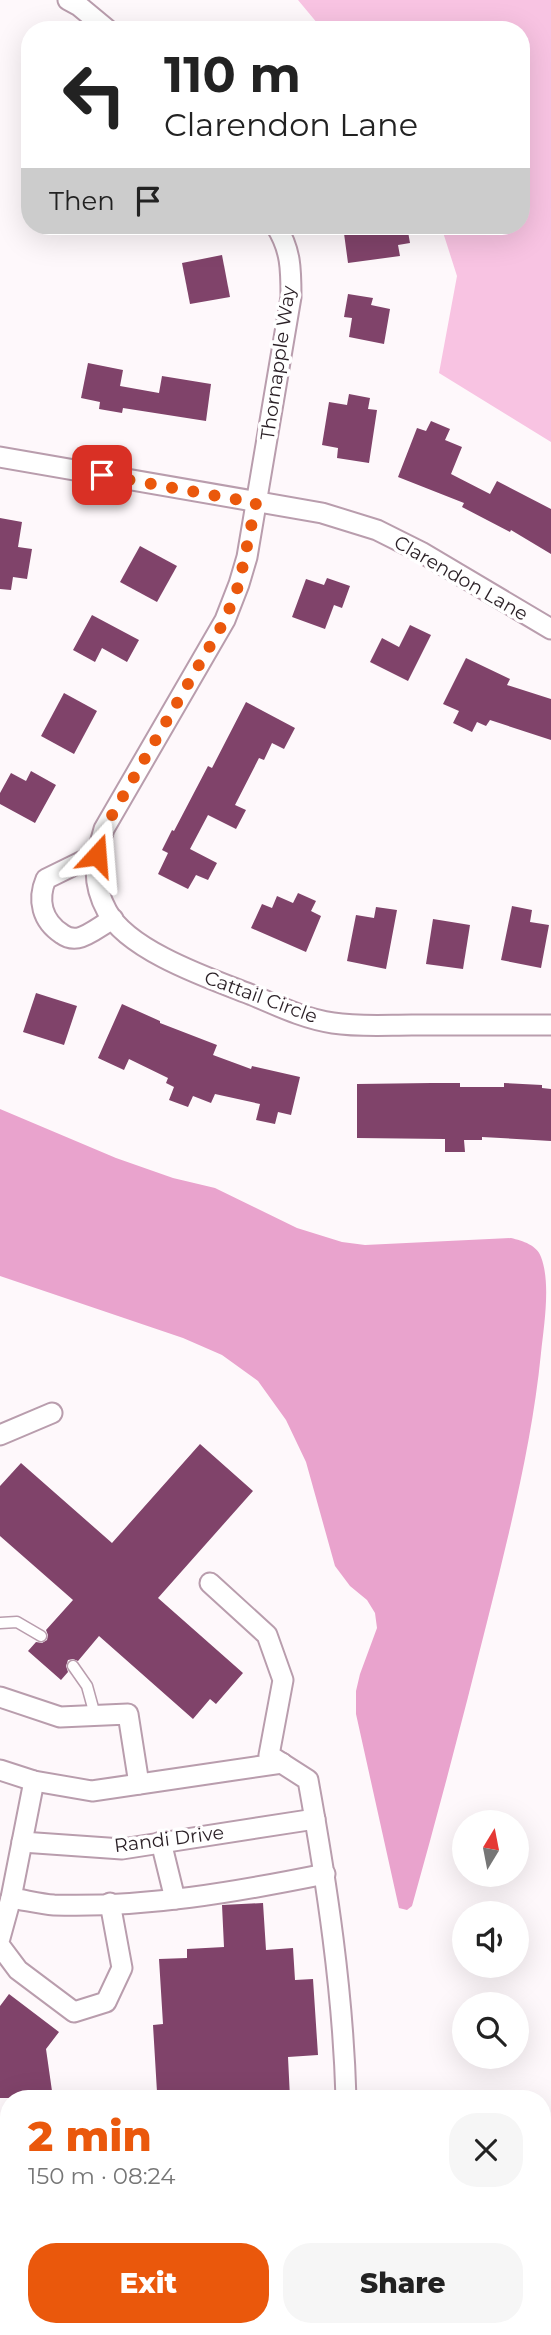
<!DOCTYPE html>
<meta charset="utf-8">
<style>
body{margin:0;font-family:Montserrat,sans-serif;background:#f6f6f6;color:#222;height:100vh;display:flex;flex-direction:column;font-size:26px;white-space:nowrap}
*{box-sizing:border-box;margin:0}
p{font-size:23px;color:#767676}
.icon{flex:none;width:38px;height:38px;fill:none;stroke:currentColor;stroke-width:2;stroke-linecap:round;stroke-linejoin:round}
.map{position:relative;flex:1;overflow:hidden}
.drawer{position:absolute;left:0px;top:2090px;width:551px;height:247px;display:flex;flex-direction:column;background:#fff;border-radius:28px 28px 0 0;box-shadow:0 7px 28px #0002}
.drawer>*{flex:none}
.top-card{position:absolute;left:21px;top:21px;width:509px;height:214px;border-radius:28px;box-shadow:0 7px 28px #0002;background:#fff;color:#222;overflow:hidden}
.needle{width:46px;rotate:10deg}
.buttons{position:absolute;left:452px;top:1810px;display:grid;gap:14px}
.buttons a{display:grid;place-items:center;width:77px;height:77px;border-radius:50%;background:#fff;box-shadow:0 7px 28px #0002;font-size:35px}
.pin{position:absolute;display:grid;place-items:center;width:60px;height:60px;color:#fff;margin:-30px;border-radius:14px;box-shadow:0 4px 10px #0006}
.me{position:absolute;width:77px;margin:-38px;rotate:19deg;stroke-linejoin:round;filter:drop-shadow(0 0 5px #0008)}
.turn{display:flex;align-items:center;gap:24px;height:147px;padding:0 28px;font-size:32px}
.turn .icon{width:91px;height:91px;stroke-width:2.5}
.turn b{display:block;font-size:49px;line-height:60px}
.then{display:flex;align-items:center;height:66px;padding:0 28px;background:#0003;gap:14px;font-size:26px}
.round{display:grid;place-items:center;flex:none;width:74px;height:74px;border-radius:28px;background:#f6f6f6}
.overview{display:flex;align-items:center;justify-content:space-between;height:119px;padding:0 28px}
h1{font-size:42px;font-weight:800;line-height:52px;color:#ea580c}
.button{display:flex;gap:14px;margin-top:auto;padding:14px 28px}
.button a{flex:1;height:80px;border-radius:28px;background:#ea580c;color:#fff;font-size:28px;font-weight:800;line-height:80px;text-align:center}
.button a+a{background:#f6f6f6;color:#222}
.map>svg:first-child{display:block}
.green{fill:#f8c3e2}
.water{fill:#e9a3cd}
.building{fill:#80436a}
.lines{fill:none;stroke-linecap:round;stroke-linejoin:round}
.lane-casing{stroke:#b99dad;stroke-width:13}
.street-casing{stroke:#b99dad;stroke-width:23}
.secondary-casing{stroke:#b99dad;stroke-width:32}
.lane{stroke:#fff;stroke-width:10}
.street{stroke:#fff;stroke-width:19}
.secondary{stroke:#fff;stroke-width:28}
.route{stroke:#ea580c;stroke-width:12;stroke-dasharray:0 21.6}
.labels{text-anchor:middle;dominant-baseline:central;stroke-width:7;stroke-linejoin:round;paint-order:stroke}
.street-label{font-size:19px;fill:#291f25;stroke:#fff}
</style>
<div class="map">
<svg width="551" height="2335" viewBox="0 0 551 2335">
<rect width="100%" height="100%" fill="#fef8fb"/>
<!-- green -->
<g class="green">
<path d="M 298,0 L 551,0 L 551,442 L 439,373 L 457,276 L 441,226 L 522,226 L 522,30 L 323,30 Z"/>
<path d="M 551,2314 L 551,2335 L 466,2335 L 476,2328 L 542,2328 L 543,2315 Z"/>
</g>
<!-- water -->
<path class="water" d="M 0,1109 L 116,1158 L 173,1178 L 215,1188 L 297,1228 L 342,1242 L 365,1245 L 511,1238 C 523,1241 537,1245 541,1257 C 551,1283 544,1325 541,1353 C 532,1443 510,1530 488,1618 C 464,1714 439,1810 412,1906 L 407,1910 L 399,1908 L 356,1714 L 356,1691 L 360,1674 L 377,1628 L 375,1613 L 367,1600 L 350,1586 L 335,1566 L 306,1462 L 286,1420 L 258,1381 L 222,1355 L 183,1338 L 0,1276 Z"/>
<!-- building -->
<g class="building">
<path d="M 343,226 L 407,226 L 410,243 L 398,245 L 400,256 L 348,263 Z"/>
<path d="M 222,255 L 230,297 L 190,304 L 182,263 Z"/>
<path d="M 348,294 L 373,298 L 371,305 L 390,309 L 384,344 L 349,337 L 352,318 L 344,317 Z"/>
<path d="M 88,363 L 123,370 L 120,386 L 159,393 L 162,376 L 211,384 L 206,421 L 123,408 L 122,413 L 99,409 L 100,402 L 81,398 Z"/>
<path d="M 349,394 L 370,398 L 368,409 L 377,410 L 369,463 L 337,458 L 338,448 L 322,445 L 329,402 L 347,405 Z"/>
<path d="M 431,421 L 450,429 L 445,440 L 462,447 L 451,474 L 490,494 L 497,481 L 551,509 L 551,554 L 511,530 L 510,532 L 462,507 L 464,503 L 398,477 L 417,428 L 426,431 Z"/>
<path d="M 0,518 L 22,522 L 18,547 L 32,549 L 27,579 L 13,577 L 11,590 L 0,589 Z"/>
<path d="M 140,546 L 177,566 L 157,602 L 120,582 Z"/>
<path d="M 327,578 L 350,586 L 342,608 L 334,605 L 325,629 L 292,617 L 306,579 L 324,585 Z"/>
<path d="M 92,615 L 139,640 L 127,662 L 102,648 L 95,662 L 73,650 Z"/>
<path d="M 410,625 L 431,635 L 408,681 L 370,662 L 382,638 L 399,647 Z"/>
<path d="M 466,658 L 510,679 L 507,685 L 551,699 L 551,740 L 490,720 L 486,726 L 477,722 L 472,732 L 453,723 L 459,711 L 443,704 Z"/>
<path d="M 64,693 L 97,711 L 74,754 L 41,736 Z"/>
<path d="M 246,702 L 295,728 L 284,749 L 272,743 L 264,760 L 259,758 L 235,805 L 246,810 L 236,829 L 208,815 L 190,849 L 217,863 L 208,880 L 196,875 L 188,889 L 158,874 L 168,853 L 162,850 L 172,830 L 174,831 L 208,766 L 212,768 Z"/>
<path d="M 31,771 L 56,785 L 35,823 L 0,804 L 0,793 L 11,773 L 26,781 Z"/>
<path d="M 298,893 L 316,901 L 311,911 L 321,916 L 306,952 L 251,928 L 262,904 L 272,908 L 277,896 L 293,903 Z"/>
<path d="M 512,906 L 532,910 L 530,922 L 549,925 L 541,968 L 501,960 Z"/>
<path d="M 376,907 L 397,910 L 386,969 L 347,961 L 356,915 L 374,918 Z"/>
<path d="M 433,919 L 470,925 L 463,969 L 426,964 Z"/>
<path d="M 36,993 L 77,1006 L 64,1045 L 23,1032 Z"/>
<path d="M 122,1004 L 160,1021 L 160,1023 L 217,1045 L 213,1055 L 251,1069 L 252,1066 L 300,1077 L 291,1115 L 278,1112 L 275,1124 L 256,1120 L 260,1104 L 215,1094 L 211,1103 L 193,1096 L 188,1107 L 169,1100 L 174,1087 L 166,1083 L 168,1078 L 129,1059 L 124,1070 L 98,1058 Z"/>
<path d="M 432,1083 L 460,1083 L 460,1087 L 504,1087 L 504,1083 L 542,1085 L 542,1088 L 551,1089 L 551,1141 L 482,1137 L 482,1140 L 464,1140 L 465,1152 L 445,1152 L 445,1139 L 357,1138 L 357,1084 Z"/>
<path d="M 200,1444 L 253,1491 L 158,1598 L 243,1673 L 216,1704 L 210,1699 L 193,1719 L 99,1636 L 78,1661 L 73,1659 L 68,1660 L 66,1666 L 68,1672 L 61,1680 L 28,1651 L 36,1642 L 42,1643 L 47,1640 L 48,1635 L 46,1630 L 73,1600 L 0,1536 L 0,1486 L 21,1463 L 112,1543 Z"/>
<path d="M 263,1903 L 266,1950 L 293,1948 L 295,1980 L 313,1979 L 318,2055 L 288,2057 L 290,2098 L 180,2098 L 179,2091 L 157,2092 L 153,2025 L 163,2024 L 159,1959 L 187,1958 L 187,1949 L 224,1947 L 222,1905 Z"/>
<path d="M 9,1994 L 59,2032 L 46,2049 L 53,2098 L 0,2098 L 0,2006 Z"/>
</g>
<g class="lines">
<!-- lane casing -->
<g class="lane-casing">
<g id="lane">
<path d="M 0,1623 L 17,1622 L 41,1636"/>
<path d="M 73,1666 L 87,1686 L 95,1715"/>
</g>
</g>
<!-- street casing -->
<g class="street-casing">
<g id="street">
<path d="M 68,0 L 79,6 L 108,30"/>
<path d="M 276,226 C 291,250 291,269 291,297 L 247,557 L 239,584 L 225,620 L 104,829 C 95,859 91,882 107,911 C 128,951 211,979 252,995 C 278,1006 305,1019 333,1023 C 359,1027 386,1025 412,1025 C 459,1025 505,1025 551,1025"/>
<path d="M 0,457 L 322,513 L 377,530 L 421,552 L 551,629"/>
<path d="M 97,854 L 46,879 C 37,900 42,921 62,934 C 66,937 72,939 78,938 C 89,936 103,924 113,919"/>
<path d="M 0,1435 L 52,1413"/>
<path d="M 210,1583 L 267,1635 L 283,1680 L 269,1755 L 308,1780 C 327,1885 343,1991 346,2098"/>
<path d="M 0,1697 L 60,1717 L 128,1714 L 139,1784"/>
<path d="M 0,1770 L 34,1781 L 92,1791 L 282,1763"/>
<path d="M 22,1842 L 122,1849 L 315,1819"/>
<path d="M 161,1842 L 175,1899"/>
<path d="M 11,1898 C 25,1900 40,1904 54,1905 C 145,1908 236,1892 325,1874"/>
<path d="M 0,1938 L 11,1898 L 34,1781"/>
<path d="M 0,1946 L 18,1970 L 74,2012 L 106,2002 L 122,1968 L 110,1903"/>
<path d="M 407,2328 L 408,2335"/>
</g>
</g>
<!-- secondary casing -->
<g class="secondary-casing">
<g id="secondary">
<path d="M 542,2291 L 551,2290"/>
<path d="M 223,2335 L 274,2328"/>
</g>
</g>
<!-- lane -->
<use href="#lane" class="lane"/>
<!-- street -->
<use href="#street" class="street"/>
<!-- secondary -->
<use href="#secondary" class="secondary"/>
</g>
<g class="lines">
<!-- route -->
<path class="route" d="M 97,855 L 104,829 L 225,620 L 239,584 L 256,503 L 102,475"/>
</g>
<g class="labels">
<!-- street labels -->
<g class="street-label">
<text transform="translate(278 363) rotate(-82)">Thornapple Way</text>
<text transform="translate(461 578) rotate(30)">Clarendon Lane</text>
<text transform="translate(261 997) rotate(20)">Cattail Circle</text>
<text transform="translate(169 1839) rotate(-7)">Randi Drive</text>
</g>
</g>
</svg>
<div class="buttons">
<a><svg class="needle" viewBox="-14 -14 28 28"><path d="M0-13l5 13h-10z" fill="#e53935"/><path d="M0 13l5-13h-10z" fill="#767676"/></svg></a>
<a><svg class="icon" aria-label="sound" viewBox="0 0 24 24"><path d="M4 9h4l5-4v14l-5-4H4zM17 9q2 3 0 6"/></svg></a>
<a><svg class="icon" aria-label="search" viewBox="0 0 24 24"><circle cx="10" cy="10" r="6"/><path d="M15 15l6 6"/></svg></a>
</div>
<div class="pin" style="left:102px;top:475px;background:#d93025"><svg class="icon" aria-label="arrive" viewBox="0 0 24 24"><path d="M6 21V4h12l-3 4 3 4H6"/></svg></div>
<svg class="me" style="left:97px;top:855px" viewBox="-20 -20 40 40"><path d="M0-17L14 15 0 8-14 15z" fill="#ea580c" stroke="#fff" stroke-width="4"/></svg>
<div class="top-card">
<div class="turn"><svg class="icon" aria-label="left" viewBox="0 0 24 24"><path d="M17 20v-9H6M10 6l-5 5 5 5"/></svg><div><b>110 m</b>Clarendon Lane</div></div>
<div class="then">Then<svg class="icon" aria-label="arrive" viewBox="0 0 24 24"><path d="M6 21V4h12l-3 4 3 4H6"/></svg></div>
</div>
<section class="drawer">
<div class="overview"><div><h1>2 min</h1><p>150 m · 08:24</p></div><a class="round"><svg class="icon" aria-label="close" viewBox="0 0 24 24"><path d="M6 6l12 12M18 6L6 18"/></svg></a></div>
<div class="button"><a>Exit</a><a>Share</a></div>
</section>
</div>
